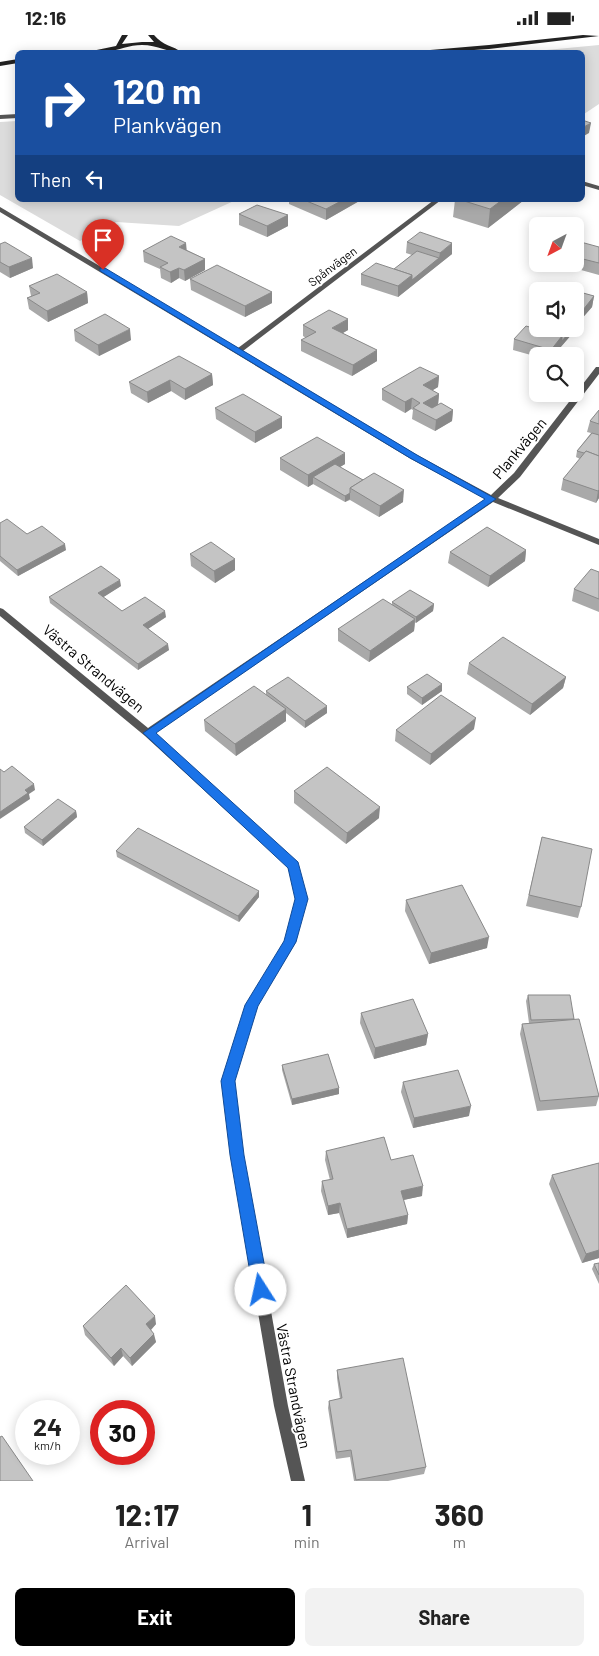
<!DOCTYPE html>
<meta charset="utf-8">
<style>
body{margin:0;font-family:Barlow,sans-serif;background:#f2f2f2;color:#222;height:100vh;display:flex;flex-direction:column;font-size:19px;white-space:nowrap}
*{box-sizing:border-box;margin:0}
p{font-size:16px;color:#767676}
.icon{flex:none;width:28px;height:28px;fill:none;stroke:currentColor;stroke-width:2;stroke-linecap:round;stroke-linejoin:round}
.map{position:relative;height:1446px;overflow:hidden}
.drawer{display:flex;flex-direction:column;background:#fff;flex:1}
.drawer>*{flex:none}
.banner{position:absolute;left:15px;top:15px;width:570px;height:152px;border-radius:8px;box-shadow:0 2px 12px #0003;background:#1a4fa0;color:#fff;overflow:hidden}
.needle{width:32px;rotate:221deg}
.controls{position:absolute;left:529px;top:182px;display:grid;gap:10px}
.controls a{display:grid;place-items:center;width:55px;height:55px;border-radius:8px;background:#fff;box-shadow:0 2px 12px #0003;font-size:25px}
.speed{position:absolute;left:15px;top:1365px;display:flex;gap:10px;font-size:25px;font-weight:700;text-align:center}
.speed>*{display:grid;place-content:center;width:65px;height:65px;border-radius:50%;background:#fff;box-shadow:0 2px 12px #0003;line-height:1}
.speed small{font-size:12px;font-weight:400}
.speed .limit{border:8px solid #d22;background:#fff;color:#111}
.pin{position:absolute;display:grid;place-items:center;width:42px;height:42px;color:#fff;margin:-51px -21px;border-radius:50% 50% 50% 0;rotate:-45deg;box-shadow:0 0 5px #0007}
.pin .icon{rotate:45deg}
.me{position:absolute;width:55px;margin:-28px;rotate:350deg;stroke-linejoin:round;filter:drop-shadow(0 0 4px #0008)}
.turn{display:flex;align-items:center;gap:18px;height:105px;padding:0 15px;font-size:22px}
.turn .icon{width:65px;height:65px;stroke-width:2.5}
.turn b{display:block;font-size:35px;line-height:42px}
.then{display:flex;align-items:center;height:48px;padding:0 15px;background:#0003;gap:10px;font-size:19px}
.eta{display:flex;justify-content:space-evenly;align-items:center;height:85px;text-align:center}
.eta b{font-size:30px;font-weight:700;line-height:35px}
.primary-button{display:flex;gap:10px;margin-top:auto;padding:10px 15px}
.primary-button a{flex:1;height:58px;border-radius:8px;background:#000;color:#fff;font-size:20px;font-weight:700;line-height:58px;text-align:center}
.primary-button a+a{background:#f2f2f2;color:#222}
.status{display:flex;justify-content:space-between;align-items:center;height:35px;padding:0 25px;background:#fff;direction:ltr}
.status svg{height:14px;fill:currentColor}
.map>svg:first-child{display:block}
.green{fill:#dcdcdc}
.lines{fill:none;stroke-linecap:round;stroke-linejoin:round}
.minor{fill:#555;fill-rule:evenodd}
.secondary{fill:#222;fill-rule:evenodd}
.wall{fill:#a9a9a9}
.shaded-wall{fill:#898989}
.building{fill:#c4c4c4;stroke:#898989}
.route{fill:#1a73e8;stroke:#114b97}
.labels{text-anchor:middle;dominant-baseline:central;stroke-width:4;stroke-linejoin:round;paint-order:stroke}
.far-street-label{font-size:12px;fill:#000;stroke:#fff}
.street-label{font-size:15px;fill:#000;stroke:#fff}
</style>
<div class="status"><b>12:16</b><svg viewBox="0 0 49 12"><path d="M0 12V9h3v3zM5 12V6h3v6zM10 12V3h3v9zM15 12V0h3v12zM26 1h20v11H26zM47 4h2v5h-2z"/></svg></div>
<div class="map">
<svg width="599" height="1446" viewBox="0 0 599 1446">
<rect width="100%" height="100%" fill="#fff"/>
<!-- green -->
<g class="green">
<path d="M 599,10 L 599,69 L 584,79 L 582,79 L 582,18 L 525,17 Z"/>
<path d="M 17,86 L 18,165 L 236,165 L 179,191 L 116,187 L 80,206 L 0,160 L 0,87 Z"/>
</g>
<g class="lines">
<!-- minor -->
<g class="minor">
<path d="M 18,79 L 18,83 L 0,84 L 0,80 Z"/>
<path d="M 582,146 L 599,151 L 599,155 L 582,150 Z"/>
<path d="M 434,165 L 441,165 L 243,316 L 417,420 L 491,460 L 514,438 L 596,332 L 599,332 L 599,339 L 520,442 L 498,463 L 599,504 L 599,510 L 493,467 L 155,698 L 297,827 L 306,864 L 296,907 L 257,971 L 234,1046 L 243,1120 L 288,1371 L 305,1446 L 291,1446 L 274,1371 L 231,1120 L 222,1046 L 246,970 L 285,906 L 296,864 L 288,832 L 145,701 L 0,581 L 0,573 L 3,574 L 148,693 L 486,464 L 411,424 L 0,177 L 0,172 L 238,313 Z"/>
</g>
<!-- secondary -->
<g class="secondary">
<path d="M 122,0 L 128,0 L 122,9 L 142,7 L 154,7 L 148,0 L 154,0 C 163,11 172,10 183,18 C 170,18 157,10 142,10 C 129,10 119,15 107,17 C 99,19 91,18 82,18 L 116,11 Z"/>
<path d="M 583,0 L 599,1 L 489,14 L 429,18 L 395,18 L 489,10 Z"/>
<path d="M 18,24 L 18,28 L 0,31 L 0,27 Z"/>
</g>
</g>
<!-- wall -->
<g class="wall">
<path d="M 289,165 L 361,165 L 326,185 L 289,169 Z"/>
<path d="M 455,165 L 524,165 L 488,193 L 453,182 Z"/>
<path d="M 239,179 L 288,180 L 288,191 L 267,202 L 239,190 Z"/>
<path d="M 407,207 L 452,219 L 398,262 L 361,250 L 361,239 L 394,234 L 412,220 L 406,218 Z"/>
<path d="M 575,208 L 599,212 L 599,240 L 563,230 L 563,229 L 575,229 Z"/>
<path d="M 0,209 L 33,233 L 10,243 L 0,237 Z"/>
<path d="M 187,215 L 205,224 L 205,235 L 185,246 L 179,243 L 171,248 L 161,243 L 160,234 L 144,227 L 143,216 Z"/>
<path d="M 190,244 L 272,257 L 272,268 L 245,282 L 191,255 Z"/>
<path d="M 29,251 L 87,257 L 88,268 L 48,287 L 29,274 L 27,263 L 31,261 Z"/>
<path d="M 575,256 L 594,261 L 592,272 L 578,288 L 578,292 L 553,321 L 538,321 L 538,322 L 513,315 L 514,304 L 539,295 L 575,294 Z"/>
<path d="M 538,272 L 538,289 L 529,287 L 530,281 Z"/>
<path d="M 303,290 L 348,295 L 343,298 L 377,326 L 352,341 L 301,316 L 301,305 L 306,303 L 303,301 Z"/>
<path d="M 74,295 L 131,305 L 99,321 L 75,306 Z"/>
<path d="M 212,339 L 213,350 L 185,365 L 171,356 L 148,368 L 131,358 L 129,347 Z"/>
<path d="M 439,341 L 438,352 L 432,355 L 439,359 L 438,370 L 453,375 L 452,386 L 435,396 L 412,384 L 413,375 L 411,374 L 405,378 L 382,365 L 382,354 Z"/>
<path d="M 215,373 L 282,393 L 255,408 L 216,384 Z"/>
<path d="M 599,375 L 599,463 L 596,468 L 561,455 L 563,444 L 580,424 L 576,422 L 577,416 L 591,398 L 587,397 L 590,386 Z"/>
<path d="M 280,423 L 345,429 L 340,432 L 403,467 L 379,482 L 350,465 L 345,467 L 313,449 L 308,452 L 280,435 Z"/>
<path d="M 0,488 L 27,499 L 66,515 L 18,541 L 0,526 Z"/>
<path d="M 526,515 L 525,526 L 488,552 L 448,528 L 450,517 Z"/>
<path d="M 190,519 L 235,524 L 235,535 L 215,548 L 191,531 Z"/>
<path d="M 599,537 L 599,577 L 572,566 L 574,554 Z"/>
<path d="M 121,551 L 103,562 L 122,576 L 166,582 L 148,594 L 169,615 L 138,635 L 50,568 L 49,562 Z"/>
<path d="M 392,567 L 434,569 L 433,576 L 415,588 L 414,596 L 369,627 L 338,606 L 338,594 L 392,569 Z"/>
<path d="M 469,628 L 566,642 L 563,653 L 530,680 L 467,639 Z"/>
<path d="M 407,652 L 442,656 L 422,670 L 407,659 Z"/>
<path d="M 266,656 L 327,678 L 305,693 L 286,678 L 286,686 L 236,721 L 205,696 L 204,685 L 266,660 Z"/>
<path d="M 474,694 L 430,730 L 395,706 L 396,695 Z"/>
<path d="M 294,756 L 379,783 L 346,809 L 294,768 Z"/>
<path d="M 76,776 L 77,782 L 43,811 L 25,798 L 24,792 Z"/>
<path d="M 542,802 L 581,872 L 578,883 L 526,871 Z"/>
<path d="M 116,816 L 259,862 L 239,887 L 117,822 Z"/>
<path d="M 406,865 L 487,913 L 429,929 L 405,876 Z"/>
<path d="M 528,960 L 574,985 L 599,1061 L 596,1071 L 537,1076 L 520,999 L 522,989 L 529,988 L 526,966 Z"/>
<path d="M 361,978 L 428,999 L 426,1010 L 374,1024 L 360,988 Z"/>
<path d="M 282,1030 L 339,1059 L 292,1070 L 282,1035 Z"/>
<path d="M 403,1047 L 469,1081 L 413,1093 L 401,1057 Z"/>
<path d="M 326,1116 L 391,1125 L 422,1161 L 403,1165 L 408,1180 L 407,1189 L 347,1203 L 339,1178 L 328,1180 L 321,1156 L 322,1146 L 330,1145 L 325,1125 Z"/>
<path d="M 599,1128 L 599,1223 L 582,1228 L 549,1149 L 552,1140 Z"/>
<path d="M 599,1228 L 599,1249 L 592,1234 L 594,1229 Z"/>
<path d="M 156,1289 L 151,1295 L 156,1307 L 132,1331 L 123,1321 L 114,1331 L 85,1300 L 83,1291 Z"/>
<path d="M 337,1335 L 426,1432 L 424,1439 L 388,1446 L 354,1446 L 350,1422 L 336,1424 L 328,1373 L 329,1366 L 340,1364 L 337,1343 Z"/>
</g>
<!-- shaded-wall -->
<g class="shaded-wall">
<path d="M 591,88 L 589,98 L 582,102 L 582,93 Z"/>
<path d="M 343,165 L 361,165 L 326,185 L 326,174 Z"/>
<path d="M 502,165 L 524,165 L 488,193 L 490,174 Z"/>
<path d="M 288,180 L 288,191 L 267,202 L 267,191 Z"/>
<path d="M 186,208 L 187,218 L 179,212 Z"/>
<path d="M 452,208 L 452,219 L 398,262 L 398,251 L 412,240 L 439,223 L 440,218 Z"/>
<path d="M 32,223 L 33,233 L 10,243 L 9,232 Z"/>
<path d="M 205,224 L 205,235 L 185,246 L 184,235 Z"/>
<path d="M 179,233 L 179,243 L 171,248 L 170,237 Z"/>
<path d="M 87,257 L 88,268 L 48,287 L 47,276 Z"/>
<path d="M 272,257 L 272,268 L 245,282 L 245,271 Z"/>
<path d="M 594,261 L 592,272 L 578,288 L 578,292 L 553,321 L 550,321 L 551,315 L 562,301 L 572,294 L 575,294 L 575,290 L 577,285 L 582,280 L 583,275 Z"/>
<path d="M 348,284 L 348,295 L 332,304 L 332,293 Z"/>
<path d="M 130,294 L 131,305 L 99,321 L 98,310 Z"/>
<path d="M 377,315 L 377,326 L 352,341 L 353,330 Z"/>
<path d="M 212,339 L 213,350 L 185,365 L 185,354 Z"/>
<path d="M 439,341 L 438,352 L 422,362 L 423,350 Z"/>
<path d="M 170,345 L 171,356 L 148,368 L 147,357 Z"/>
<path d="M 439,359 L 438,370 L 424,379 L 423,368 Z"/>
<path d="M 412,363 L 411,374 L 405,378 L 405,367 Z"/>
<path d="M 453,375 L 452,386 L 435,396 L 436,385 Z"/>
<path d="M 282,382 L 282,393 L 255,408 L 255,397 Z"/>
<path d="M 345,418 L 345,429 L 318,445 L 313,442 L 313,449 L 308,452 L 308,440 Z"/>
<path d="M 404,455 L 403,467 L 379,482 L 380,471 Z"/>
<path d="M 599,455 L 599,463 L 596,468 L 598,456 Z"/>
<path d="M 350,458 L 350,464 L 345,467 L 345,461 Z"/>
<path d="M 65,509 L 66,515 L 18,541 L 17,535 Z"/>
<path d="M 526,515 L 525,526 L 488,552 L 490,541 Z"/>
<path d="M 235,524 L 235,535 L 215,548 L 214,536 Z"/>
<path d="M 120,545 L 121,551 L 99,565 L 98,558 Z"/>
<path d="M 434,569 L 433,576 L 416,588 L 416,582 Z"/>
<path d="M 165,576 L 166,582 L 143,597 L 143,590 Z"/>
<path d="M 415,584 L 414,596 L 369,627 L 370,616 Z"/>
<path d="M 168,609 L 169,615 L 138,635 L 138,629 Z"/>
<path d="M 566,642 L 563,653 L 530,680 L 532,669 Z"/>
<path d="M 442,649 L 442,656 L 422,670 L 422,663 Z"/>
<path d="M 327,671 L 327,678 L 305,693 L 305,686 Z"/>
<path d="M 286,674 L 286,686 L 236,721 L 235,709 Z"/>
<path d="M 476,683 L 474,694 L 430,730 L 431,719 Z"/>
<path d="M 34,749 L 35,755 L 29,759 L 30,764 L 0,784 L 0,777 L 25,755 Z"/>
<path d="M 380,772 L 379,783 L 346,809 L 347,798 Z"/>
<path d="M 76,776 L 77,782 L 43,811 L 42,805 Z"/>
<path d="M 259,856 L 259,862 L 239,887 L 238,881 Z"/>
<path d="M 489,902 L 487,913 L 429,929 L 431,918 Z"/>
<path d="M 428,999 L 426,1010 L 374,1024 L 375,1013 Z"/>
<path d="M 339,1053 L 339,1059 L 292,1070 L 292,1064 Z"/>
<path d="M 471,1071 L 469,1081 L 413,1093 L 414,1083 Z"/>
<path d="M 423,1151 L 422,1161 L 399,1166 L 401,1156 Z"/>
<path d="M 340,1168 L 339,1178 L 328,1180 L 328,1171 Z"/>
<path d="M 408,1180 L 407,1189 L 347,1203 L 347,1194 Z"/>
<path d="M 599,1215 L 599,1223 L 582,1228 L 586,1219 Z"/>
<path d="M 155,1281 L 156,1289 L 148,1298 L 146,1289 Z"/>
<path d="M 154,1299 L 156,1307 L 132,1331 L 130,1323 Z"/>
<path d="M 121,1313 L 123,1321 L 114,1331 L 111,1323 Z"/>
</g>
<!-- building -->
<g class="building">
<path d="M 582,85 L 591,88 L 582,93 Z"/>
<path d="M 304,165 L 343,165 L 326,174 Z"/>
<path d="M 461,165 L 502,165 L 490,174 Z"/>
<path d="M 257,170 L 288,180 L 267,191 L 239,179 Z"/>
<path d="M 420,197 L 452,208 L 440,218 L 407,207 Z"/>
<path d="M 171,201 L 186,208 L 179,212 L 205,224 L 184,235 L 179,233 L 170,237 L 160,232 L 168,228 L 143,216 Z"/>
<path d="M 577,206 L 599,212 L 599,228 L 575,222 L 575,208 Z"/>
<path d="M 5,207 L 32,223 L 9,232 L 0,227 L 0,209 Z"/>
<path d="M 417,216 L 439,223 L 412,245 L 412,240 L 394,234 Z"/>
<path d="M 376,228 L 412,240 L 398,251 L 361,239 Z"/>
<path d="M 217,230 L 272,257 L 245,271 L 190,244 Z"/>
<path d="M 57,239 L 87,257 L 47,276 L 27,263 L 40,258 L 29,251 Z"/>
<path d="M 558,251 L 594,261 L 583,275 L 575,272 L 575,256 L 554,256 Z"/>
<path d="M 538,272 L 538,283 L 530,281 Z"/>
<path d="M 329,275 L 348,284 L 332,293 L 377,315 L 353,330 L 301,305 L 316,297 L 303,290 Z"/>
<path d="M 575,278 L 582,280 L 577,285 L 579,286 L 575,290 Z"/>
<path d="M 105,279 L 130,294 L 98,310 L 74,295 Z"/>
<path d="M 526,291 L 562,301 L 551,315 L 514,304 Z"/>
<path d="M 540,294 L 572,294 L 562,306 L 562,301 L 539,295 Z"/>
<path d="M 179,321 L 212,339 L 185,354 L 170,345 L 147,357 L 129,347 Z"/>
<path d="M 420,332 L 439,341 L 423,350 L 439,359 L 423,368 L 432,373 L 441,368 L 453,375 L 436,385 L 413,373 L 420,368 L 412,363 L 405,367 L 382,354 Z"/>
<path d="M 243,359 L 282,382 L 255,397 L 215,373 Z"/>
<path d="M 599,375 L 599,389 L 590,386 Z"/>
<path d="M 592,398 L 599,400 L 599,421 L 586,416 L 584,418 L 577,416 Z"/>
<path d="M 317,402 L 345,418 L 308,440 L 280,423 Z"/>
<path d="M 586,416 L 599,421 L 599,455 L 598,456 L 563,444 Z"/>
<path d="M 335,429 L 363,445 L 350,453 L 350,458 L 345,461 L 313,442 Z"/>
<path d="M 374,438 L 404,455 L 380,471 L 350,453 Z"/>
<path d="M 7,484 L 27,499 L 42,491 L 65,509 L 17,535 L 0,521 L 0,488 Z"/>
<path d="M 487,492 L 526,515 L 490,541 L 450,517 Z"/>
<path d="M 211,507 L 235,524 L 214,536 L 190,519 Z"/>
<path d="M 101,531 L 120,545 L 98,558 L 122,576 L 145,562 L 165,576 L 143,590 L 168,609 L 138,629 L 49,562 Z"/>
<path d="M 591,534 L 599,537 L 599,564 L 574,554 Z"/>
<path d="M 410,555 L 434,569 L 416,582 L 392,567 Z"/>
<path d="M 383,564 L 415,584 L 370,616 L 338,594 Z"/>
<path d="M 503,602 L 566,642 L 532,669 L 469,628 Z"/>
<path d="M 427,639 L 442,649 L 422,663 L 407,652 Z"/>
<path d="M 288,642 L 327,671 L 305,686 L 266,656 Z"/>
<path d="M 254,651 L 286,674 L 235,709 L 204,685 Z"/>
<path d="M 441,660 L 476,683 L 431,719 L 396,695 Z"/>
<path d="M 12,731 L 34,749 L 25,755 L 28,758 L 0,777 L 0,734 L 4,737 Z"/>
<path d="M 327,732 L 380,772 L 347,798 L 294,756 Z"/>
<path d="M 58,764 L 76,776 L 42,805 L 24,792 Z"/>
<path d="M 138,793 L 259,856 L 238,881 L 116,816 Z"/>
<path d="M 542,802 L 592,814 L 581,872 L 529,860 Z"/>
<path d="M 462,850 L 489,902 L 431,918 L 406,865 Z"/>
<path d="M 528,960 L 570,960 L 574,984 L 531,985 Z"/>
<path d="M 413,964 L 428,999 L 375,1013 L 361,978 Z"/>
<path d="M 579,984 L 599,1061 L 540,1066 L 522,989 Z"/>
<path d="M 328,1019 L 339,1053 L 292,1064 L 282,1030 Z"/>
<path d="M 458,1035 L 471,1071 L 414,1083 L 403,1047 Z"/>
<path d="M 384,1102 L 391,1125 L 413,1120 L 423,1151 L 401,1156 L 408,1180 L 347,1194 L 340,1168 L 328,1171 L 322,1146 L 333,1144 L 326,1116 Z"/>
<path d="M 599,1128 L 599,1215 L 586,1219 L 552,1140 Z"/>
<path d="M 599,1228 L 599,1240 L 594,1229 Z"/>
<path d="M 126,1250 L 155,1281 L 146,1289 L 154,1299 L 130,1323 L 121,1313 L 111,1323 L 83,1291 Z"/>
<path d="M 403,1323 L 426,1432 L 356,1445 L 351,1415 L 337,1417 L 329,1366 L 342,1363 L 337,1335 Z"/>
<path d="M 2,1401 L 33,1446 L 0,1446 L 0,1402 Z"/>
</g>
<!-- route -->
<path class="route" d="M 100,233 L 105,233 L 417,420 L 496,464 L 156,698 L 298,827 L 308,864 L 296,907 L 258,971 L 235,1046 L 244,1120 L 269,1255 L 266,1261 L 261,1263 L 255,1261 L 253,1255 L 230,1120 L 221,1046 L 245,970 L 284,906 L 295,864 L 288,833 L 143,698 L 485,464 L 410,423 L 100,236 Z"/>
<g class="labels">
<!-- far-street labels -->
<g class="far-street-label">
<text transform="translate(332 231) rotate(-37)">Spånvägen</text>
</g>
<!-- street labels -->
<g class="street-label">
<text transform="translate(519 413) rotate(-50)">Plankvägen</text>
<text transform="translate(94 633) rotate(40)">Västra Strandvägen</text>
<text transform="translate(294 1351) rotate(79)">Västra Strandvägen</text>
</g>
</g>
</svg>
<div class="controls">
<a><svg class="needle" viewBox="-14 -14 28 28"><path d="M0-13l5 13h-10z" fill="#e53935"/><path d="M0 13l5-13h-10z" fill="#767676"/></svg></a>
<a><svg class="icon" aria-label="sound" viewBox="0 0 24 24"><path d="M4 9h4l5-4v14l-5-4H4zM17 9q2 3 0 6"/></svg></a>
<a><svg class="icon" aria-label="search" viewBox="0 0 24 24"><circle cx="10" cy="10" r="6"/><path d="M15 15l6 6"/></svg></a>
</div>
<div class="speed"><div>24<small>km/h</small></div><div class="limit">30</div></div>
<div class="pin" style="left:103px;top:235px;background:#d93025"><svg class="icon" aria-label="arrive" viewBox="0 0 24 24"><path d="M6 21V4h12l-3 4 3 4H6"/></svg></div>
<svg class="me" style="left:261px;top:1255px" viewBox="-20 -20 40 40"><circle r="19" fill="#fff"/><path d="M0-13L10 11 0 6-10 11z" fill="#1a73e8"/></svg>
<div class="banner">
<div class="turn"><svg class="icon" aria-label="right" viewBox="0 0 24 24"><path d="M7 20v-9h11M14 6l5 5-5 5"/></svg><div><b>120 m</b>Plankvägen</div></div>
<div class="then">Then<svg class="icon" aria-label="left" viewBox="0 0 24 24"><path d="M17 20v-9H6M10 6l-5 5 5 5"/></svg></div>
</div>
</div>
<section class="drawer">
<div class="eta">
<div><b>12:17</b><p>Arrival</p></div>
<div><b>1</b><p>min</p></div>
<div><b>360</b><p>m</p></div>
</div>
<div class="primary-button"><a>Exit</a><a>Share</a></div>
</section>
